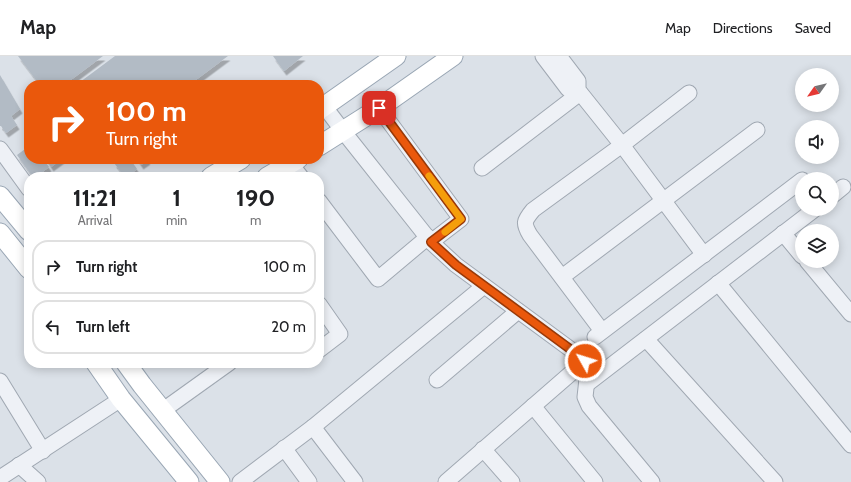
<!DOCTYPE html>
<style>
body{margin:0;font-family:Cabin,sans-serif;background:#f2f2f2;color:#202124;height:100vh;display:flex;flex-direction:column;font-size:15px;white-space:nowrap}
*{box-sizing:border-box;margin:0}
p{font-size:13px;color:#757577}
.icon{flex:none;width:22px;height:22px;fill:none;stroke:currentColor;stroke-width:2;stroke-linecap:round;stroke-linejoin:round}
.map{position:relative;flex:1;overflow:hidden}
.drawer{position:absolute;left:24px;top:116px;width:300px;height:196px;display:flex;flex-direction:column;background:#fff;border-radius:16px;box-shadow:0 2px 10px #0003}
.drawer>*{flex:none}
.guide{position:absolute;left:24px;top:24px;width:300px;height:84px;border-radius:16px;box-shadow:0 2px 10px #0003;background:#ea580c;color:#fff;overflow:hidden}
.needle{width:26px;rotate:236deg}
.fabs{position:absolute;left:795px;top:12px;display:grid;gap:8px}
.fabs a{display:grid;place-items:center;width:44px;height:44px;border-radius:50%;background:#fff;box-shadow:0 2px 10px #0003;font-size:20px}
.pin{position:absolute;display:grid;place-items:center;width:34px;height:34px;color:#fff;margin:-17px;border-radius:8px;box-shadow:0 2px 6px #0006}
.me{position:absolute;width:44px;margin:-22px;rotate:309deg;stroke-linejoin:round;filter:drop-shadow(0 0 3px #0008)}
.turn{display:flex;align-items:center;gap:14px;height:84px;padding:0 16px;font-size:18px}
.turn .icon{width:52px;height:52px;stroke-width:2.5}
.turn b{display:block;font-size:28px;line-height:34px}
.eta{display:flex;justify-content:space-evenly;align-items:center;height:68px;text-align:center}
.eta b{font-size:24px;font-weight:800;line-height:28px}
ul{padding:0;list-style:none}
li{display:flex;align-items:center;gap:12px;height:54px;margin:0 8px 6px;padding:0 8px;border:2px solid #e0e0e0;border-radius:16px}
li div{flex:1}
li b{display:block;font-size:15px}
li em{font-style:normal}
header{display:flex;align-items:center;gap:24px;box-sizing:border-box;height:56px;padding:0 20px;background:#fff;border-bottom:1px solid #e0e0e0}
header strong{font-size:19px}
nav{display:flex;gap:22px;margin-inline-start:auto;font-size:14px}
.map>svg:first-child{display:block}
.building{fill:#b2bbc5;filter:url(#shadow)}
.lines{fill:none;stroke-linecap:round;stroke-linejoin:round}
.minor-casing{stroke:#a0a8b2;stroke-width:17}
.major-casing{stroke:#99a6b4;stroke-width:21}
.minor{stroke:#eef1f6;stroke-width:15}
.major{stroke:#fff;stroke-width:19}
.route-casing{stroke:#983908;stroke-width:10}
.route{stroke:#ea580c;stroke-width:7}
.slow{stroke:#f59e0b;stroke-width:7}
</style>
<header>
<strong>Map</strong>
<nav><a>Map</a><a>Directions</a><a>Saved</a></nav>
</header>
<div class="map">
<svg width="851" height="426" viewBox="0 0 851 426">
<defs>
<filter id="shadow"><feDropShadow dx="2.5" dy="4.5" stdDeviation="0" flood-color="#0004"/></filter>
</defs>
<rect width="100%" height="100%" fill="#dbe1e8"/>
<!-- building -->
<g class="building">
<path d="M 18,0 L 103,0 L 64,29 L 40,29 Z"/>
<path d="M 115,0 L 228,0 L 189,29 L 76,29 Z"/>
<path d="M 273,0 L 303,0 L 284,15 Z"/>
<path d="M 0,19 L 20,53 L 11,60 L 17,69 L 6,77 L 1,70 L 0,70 Z"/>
<path d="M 29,90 L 29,103 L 43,103 L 49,111 L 36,121 L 33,121 L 17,99 Z"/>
<path d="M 46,103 L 62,103 L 51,111 Z"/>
<path d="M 119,103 L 130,103 L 137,113 L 127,121 L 125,121 L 114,107 Z"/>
<path d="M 137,103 L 147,103 L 148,104 L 141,109 Z"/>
</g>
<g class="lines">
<!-- minor casing -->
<g class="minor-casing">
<g id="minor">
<path d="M 543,0 L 568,33 L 578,34"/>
<path d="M 559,0 L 578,25 L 578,34 L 622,89 L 704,199"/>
<path d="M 324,50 L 343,75 L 431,186 L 456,209 L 585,304 L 588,314 L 585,341 L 589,350 L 652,426"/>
<path d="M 379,52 L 461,163 L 431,186"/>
<path d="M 0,93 L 29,133"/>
<path d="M 291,108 L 301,121"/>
<path d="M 482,112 L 580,37"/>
<path d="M 832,140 L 843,131"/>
<path d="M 319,145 L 378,223 L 428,181"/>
<path d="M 783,177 L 802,200"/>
<path d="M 807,205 L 851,258"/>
<path d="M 562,221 L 757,74"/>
<path d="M 718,227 L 851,389"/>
<path d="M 319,248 L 340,278 L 319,294"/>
<path d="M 602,275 L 530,179 C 523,167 524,165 533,154 L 622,89 L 689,37"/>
<path d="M 595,281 L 802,124"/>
<path d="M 646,283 L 775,426"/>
<path d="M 437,324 L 518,255"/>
<path d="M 0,325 L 43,395"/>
<path d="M 587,328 L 815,153"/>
<path d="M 533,350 L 595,426"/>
<path d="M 162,355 L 229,307"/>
<path d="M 313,371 L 355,426"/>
<path d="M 284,392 L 309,426"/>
<path d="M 483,393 L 512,426"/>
<path d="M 19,409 L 38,426"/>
<path d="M 0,422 L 121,343"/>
<path d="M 240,426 L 313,371 L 484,230"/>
<path d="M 446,426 L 585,305"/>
</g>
</g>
<!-- major casing -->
<g class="major-casing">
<g id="major">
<path d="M 319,54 L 396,0"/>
<path d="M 319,90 L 379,52 L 453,0"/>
<path d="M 211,121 L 241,103"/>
<path d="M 267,121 L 298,103"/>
<path d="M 0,140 L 29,175"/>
<path d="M 0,177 L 29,213"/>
<path d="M 96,307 L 121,343 L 189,426"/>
<path d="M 126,307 L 142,329 L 220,426"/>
</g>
</g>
<!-- minor -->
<use href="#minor" class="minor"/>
<!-- major -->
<use href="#major" class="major"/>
</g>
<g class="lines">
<!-- route casing -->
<g class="route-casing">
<path id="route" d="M 379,52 L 461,163 L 431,186 L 456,209 L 585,304 L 585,305"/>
</g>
<!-- route -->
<use href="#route" class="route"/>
<!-- slow -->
<path class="slow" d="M 429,120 L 461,163 L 445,176"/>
</g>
</svg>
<div class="fabs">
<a><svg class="needle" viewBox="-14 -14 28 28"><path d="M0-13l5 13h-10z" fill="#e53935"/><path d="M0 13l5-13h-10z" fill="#757577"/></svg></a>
<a><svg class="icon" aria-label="sound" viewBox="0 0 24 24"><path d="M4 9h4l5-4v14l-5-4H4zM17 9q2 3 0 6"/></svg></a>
<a><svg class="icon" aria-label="search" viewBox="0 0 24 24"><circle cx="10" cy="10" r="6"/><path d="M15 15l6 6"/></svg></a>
<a><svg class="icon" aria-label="layers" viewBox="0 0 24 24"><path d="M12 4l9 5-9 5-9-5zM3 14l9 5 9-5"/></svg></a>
</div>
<div class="pin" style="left:379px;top:52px;background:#d93025"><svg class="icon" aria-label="arrive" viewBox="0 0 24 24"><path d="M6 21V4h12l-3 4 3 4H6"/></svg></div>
<svg class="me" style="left:585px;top:305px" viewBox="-20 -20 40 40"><circle r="17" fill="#ea580c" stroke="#fff" stroke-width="3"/><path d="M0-11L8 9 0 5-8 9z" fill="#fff"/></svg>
<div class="guide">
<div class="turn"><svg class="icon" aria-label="right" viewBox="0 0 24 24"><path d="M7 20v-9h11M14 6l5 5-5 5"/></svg><div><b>100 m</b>Turn right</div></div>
</div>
<section class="drawer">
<div class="eta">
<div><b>11:21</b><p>Arrival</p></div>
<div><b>1</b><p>min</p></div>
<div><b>190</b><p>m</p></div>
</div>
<ul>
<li><svg class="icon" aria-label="right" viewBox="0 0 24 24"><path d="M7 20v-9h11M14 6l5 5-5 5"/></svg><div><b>Turn right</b></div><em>100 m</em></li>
<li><svg class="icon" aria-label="left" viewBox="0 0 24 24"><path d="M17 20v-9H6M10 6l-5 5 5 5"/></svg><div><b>Turn left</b></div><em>20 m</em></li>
</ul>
</section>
</div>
